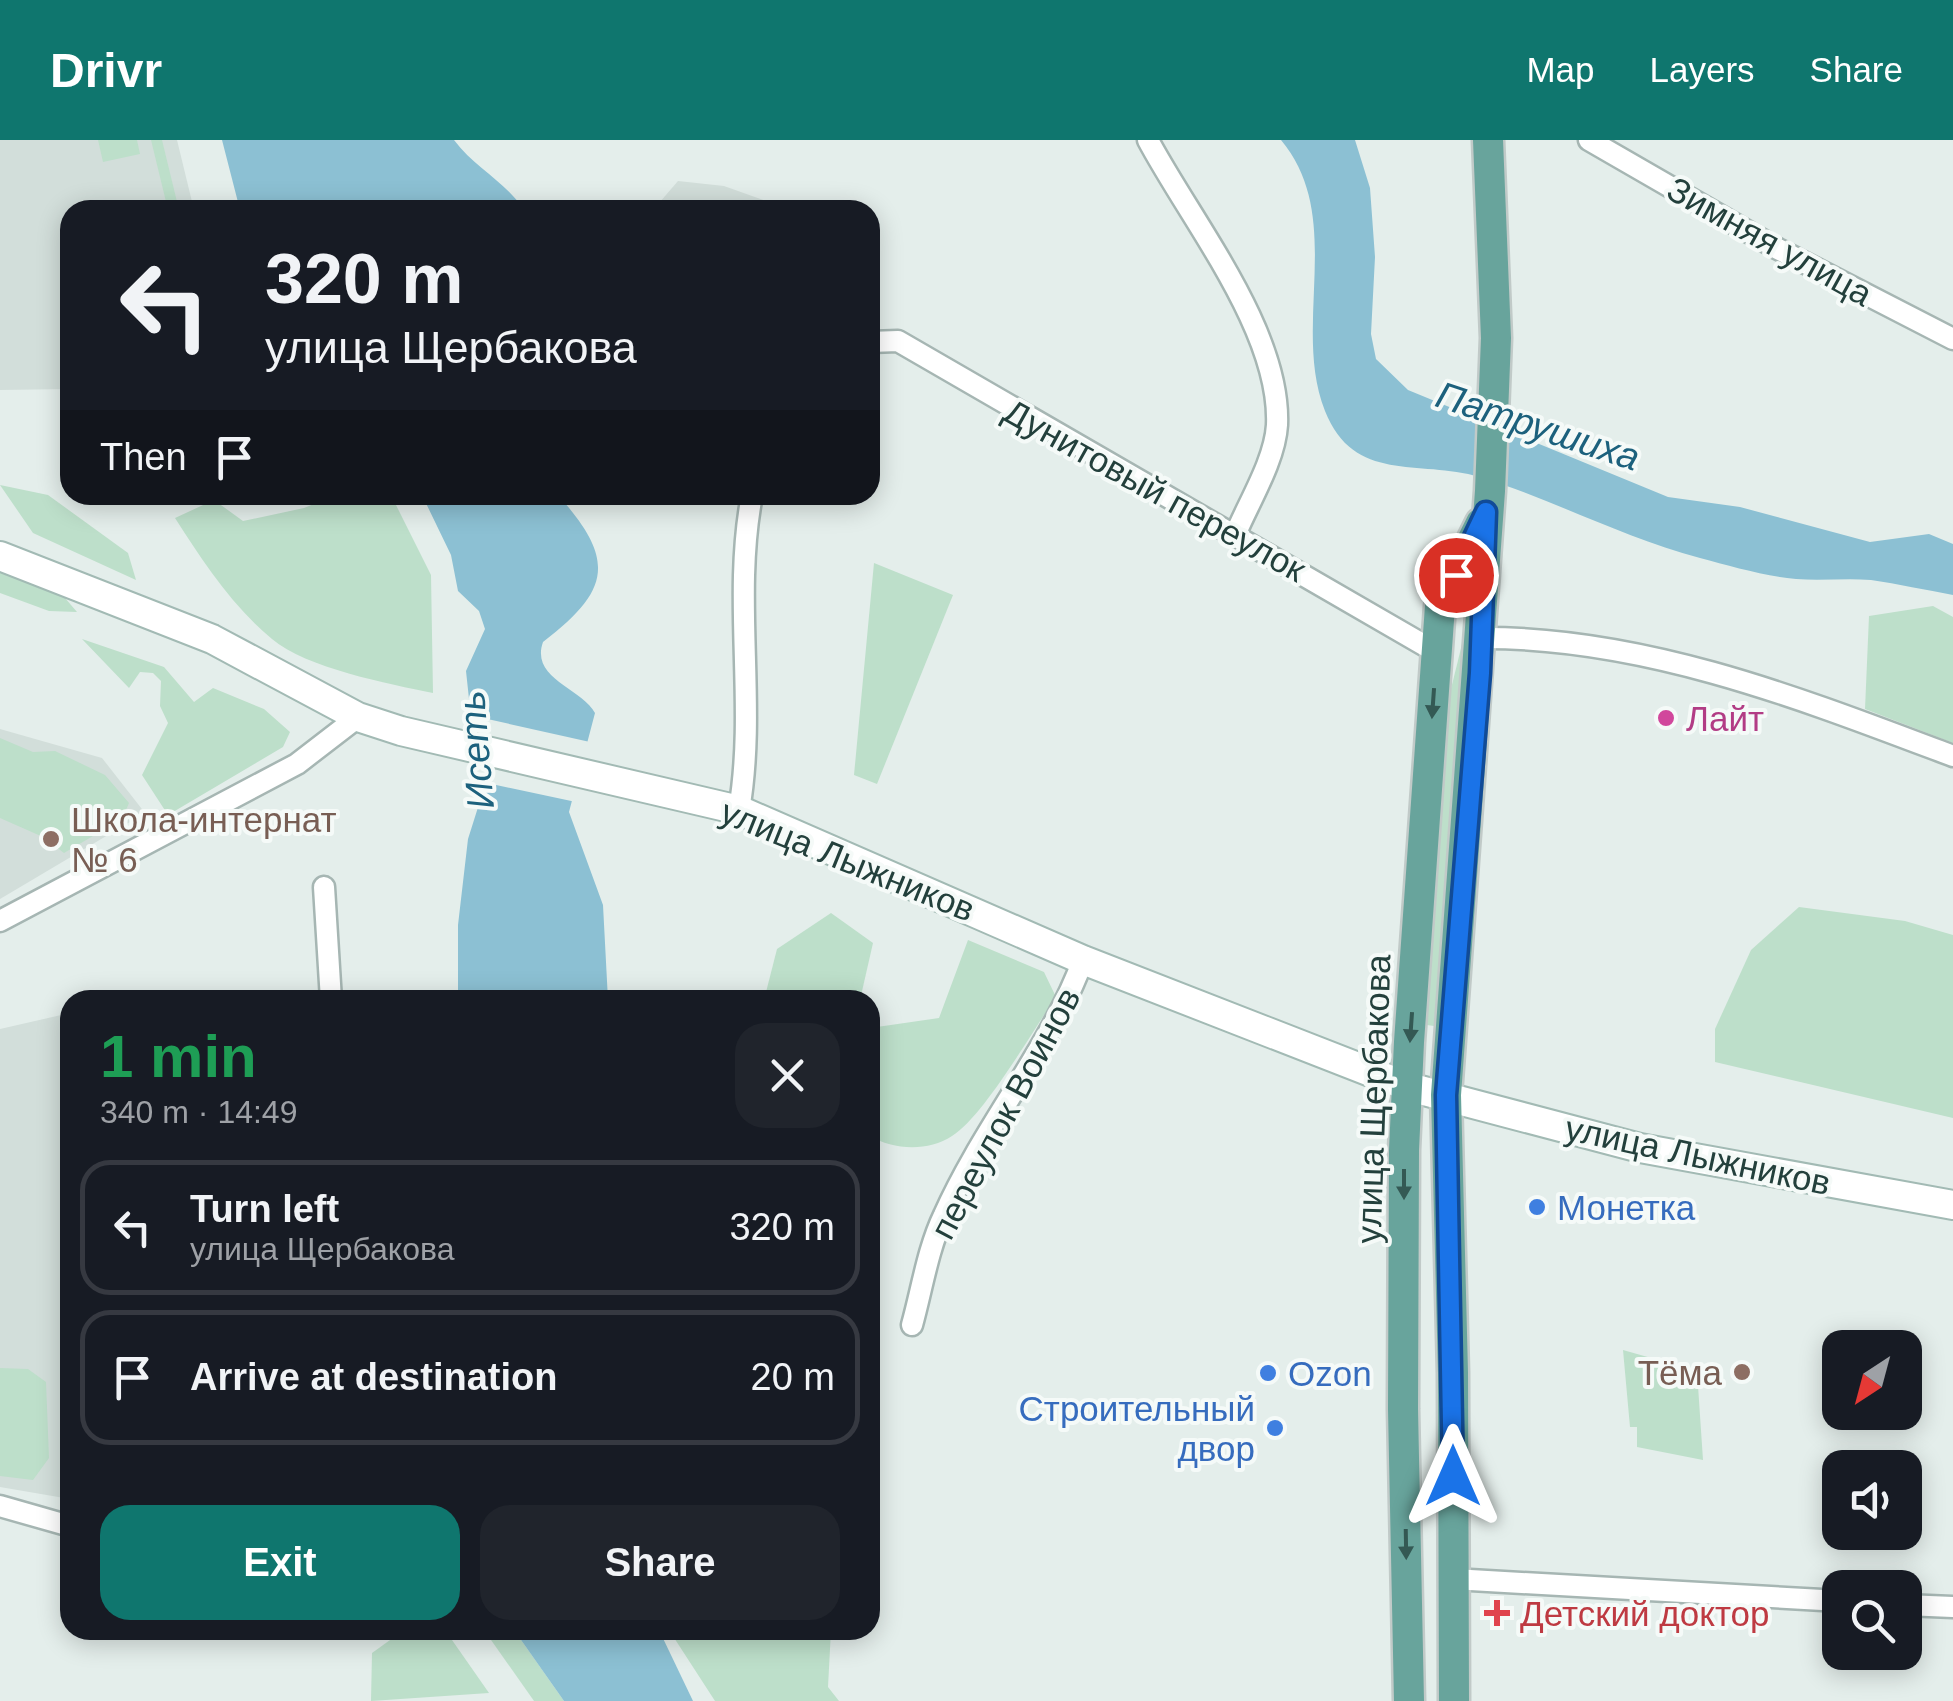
<!DOCTYPE html>
<meta charset="utf-8">
<style>
body{margin:0;font-family:Arial,sans-serif;background:#20242c;color:#f1f3f6;height:100vh;display:flex;flex-direction:column;font-size:38px;white-space:nowrap}
*{box-sizing:border-box;margin:0}
p{font-size:32px;color:#9ea1a6}
.icon{flex:none;width:55px;height:55px;fill:none;stroke:currentColor;stroke-width:2;stroke-linecap:round;stroke-linejoin:round}
.map{position:relative;flex:1;overflow:hidden}
.details{position:absolute;left:60px;top:850px;width:820px;height:650px;display:flex;flex-direction:column;background:#171b24;border-radius:30px;box-shadow:0 5px 25px #0003}
.details>*{flex:none}
.hud{position:absolute;left:60px;top:60px;width:820px;height:305px;border-radius:30px;box-shadow:0 5px 25px #0003;background:#171b24;color:#f1f3f6;overflow:hidden}
.needle{width:65px;rotate:216deg}
.fabs{position:absolute;left:1822px;top:1190px;display:grid;gap:20px}
.fabs a{display:grid;place-items:center;width:100px;height:100px;border-radius:20px;background:#171b24;box-shadow:0 5px 25px #0003;font-size:50px}
.pin{position:absolute;display:grid;place-items:center;width:85px;height:85px;color:#fff;margin:-42px;border:5px solid #fff;border-radius:50%;box-shadow:0 2px 10px #0007}
.me{position:absolute;width:110px;margin:-55px;rotate:0deg;stroke-linejoin:round;filter:drop-shadow(0 0 8px #0008)}
.turn{display:flex;align-items:center;gap:35px;height:210px;padding:0 40px;font-size:45px}
.turn .icon{width:130px;height:130px;stroke-width:2.5}
.turn b{display:block;font-size:70px;line-height:85px}
.then{display:flex;align-items:center;height:95px;padding:0 40px;background:#0003;gap:20px;font-size:38px}
.round{display:grid;place-items:center;flex:none;width:105px;height:105px;border-radius:30px;background:#20242c}
.head{display:flex;align-items:center;justify-content:space-between;height:170px;padding:0 40px}
h1{font-size:60px;font-weight:700;line-height:75px;color:#1e9e55}
.cta{display:flex;gap:20px;margin-top:auto;padding:20px 40px}
.cta a{flex:1;height:115px;border-radius:30px;background:#0f766e;color:#fff;font-size:40px;font-weight:700;line-height:115px;text-align:center}
.cta a+a{background:#20242c;color:#f1f3f6}
ul{padding:0;list-style:none}
li{display:flex;align-items:center;gap:30px;height:135px;margin:0 20px 15px;padding:0 20px;border:5px solid #363941;border-radius:30px}
li div{flex:1}
li b{display:block;font-size:38px}
li em{font-style:normal}
header{display:flex;align-items:center;gap:60px;box-sizing:border-box;height:140px;padding:0 50px;background:#0f766e;color:#fff}
header strong{font-size:48px}
nav{display:flex;gap:55px;margin-inline-start:auto;font-size:35px}
.map>svg:first-child{display:block}
.built{fill:#d2deda}
.green{fill:#bddfca}
.water{fill:#8cc0d3}
.pier{fill:#e4eeeb}
.lines{fill:none;stroke-linecap:round;stroke-linejoin:round}
.street-casing{stroke:#a6b6b3;stroke-width:25}
.secondary-casing{stroke:#a2bab4;stroke-width:32}
.primary-casing{stroke:#c1cac8;stroke-width:35}
.street{stroke:#fff;stroke-width:20}
.secondary{stroke:#fff;stroke-width:28}
.primary{stroke:#68a49c;stroke-width:30}
.oneway{fill:#345954}
.route-casing{stroke:#114b97;stroke-width:25}
.route{stroke:#1a73e8;stroke-width:18}
.hotel-dot{fill:#d1479c;stroke:#f5faf8;stroke-width:4}
.education-dot{fill:#8d6e63;stroke:#f5faf8;stroke-width:4}
.shop-dot{fill:#3f7fe0;stroke:#f5faf8;stroke-width:4}
.health-dot{fill:#e0444e;stroke:#f5faf8;stroke-width:4}
.labels{text-anchor:middle;dominant-baseline:central;stroke-width:8;stroke-linejoin:round;paint-order:stroke}
.street-label{font-size:35px;fill:#23403c;stroke:#f5faf8}
.hotel-label{font-size:35px;fill:#b23c85;stroke:#f5faf8;text-anchor:start}
.education-label{font-size:35px;fill:#785e54;stroke:#f5faf8;text-anchor:start}
.shop-label{font-size:35px;fill:#366cbe;stroke:#f5faf8;text-anchor:start}
.health-label{font-size:35px;fill:#be3a42;stroke:#f5faf8;text-anchor:start}
.water-label{font-size:38px;font-style:italic;fill:#1c617d;stroke:#f5faf8}
</style>
<header>
<strong>Drivr</strong>
<nav><a>Map</a><a>Layers</a><a>Share</a></nav>
</header>
<div class="map">
<svg width="1953" height="1561" viewBox="0 0 1953 1561">
<rect width="100%" height="100%" fill="#e4eeeb"/>
<!-- built -->
<g class="built">
<path d="M 0,0 L 177,0 L 194,70 L 70,70 L 70,249 L 0,250 Z"/>
<path d="M 678,41 L 724,46 L 791,70 L 653,70 Z"/>
<path d="M 0,589 L 102,618 L 145,673 L 0,759 Z"/>
<path d="M 70,873 L 70,1359 L 0,1347 L 0,889 Z"/>
</g>
<!-- green -->
<g class="green">
<path d="M 98,0 L 137,0 L 140,14 L 103,22 Z"/>
<path d="M 151,0 L 162,0 L 179,70 L 168,70 Z"/>
<path d="M 0,345 L 48,355 L 128,413 L 136,440 L 33,393 Z"/>
<path d="M 336,355 L 391,355 L 431,435 L 433,553 C 389,544 306,528 272,499 C 232,466 202,420 175,378 L 214,360 L 243,381 L 304,368 Z"/>
<path d="M 874,423 L 953,455 L 877,644 L 854,635 Z"/>
<path d="M 0,432 L 65,458 L 77,472 L 49,471 L 0,453 Z"/>
<path d="M 1933,466 L 1953,477 L 1953,603 L 1865,569 L 1869,476 Z"/>
<path d="M 1464,496 L 1434,886 L 1427,885 L 1448,561 Z"/>
<path d="M 82,499 L 164,527 L 194,562 L 213,548 L 264,569 L 290,592 L 283,607 L 168,675 L 142,635 L 168,583 L 160,566 L 161,541 L 153,533 L 140,532 L 129,548 Z"/>
<path d="M 0,598 L 33,612 L 55,611 L 105,635 L 129,663 L 122,679 L 64,713 L 43,697 L 0,678 Z"/>
<path d="M 1799,767 L 1905,781 L 1953,795 L 1953,978 L 1715,922 L 1715,889 L 1751,810 Z"/>
<path d="M 831,773 L 873,803 L 860,860 L 764,860 L 777,809 Z"/>
<path d="M 968,800 L 1044,832 L 1056,857 C 1033,890 984,976 952,996 C 928,1012 893,1010 870,996 L 870,888 L 939,878 Z"/>
<path d="M 1623,1210 L 1697,1231 L 1703,1320 L 1637,1307 L 1637,1287 L 1630,1287 Z"/>
<path d="M 0,1228 L 28,1229 L 46,1242 L 49,1318 L 33,1340 L 0,1336 Z"/>
<path d="M 404,1490 L 445,1490 L 489,1553 L 371,1561 L 372,1513 Z"/>
<path d="M 484,1490 L 514,1490 L 564,1561 L 534,1561 Z"/>
<path d="M 669,1490 L 831,1490 L 828,1547 L 839,1561 L 715,1561 Z"/>
</g>
<!-- water -->
<g class="water">
<path d="M 222,0 L 454,0 C 475,28 505,41 524,70 L 240,70 Z"/>
<path d="M 1281,0 L 1355,0 L 1370,48 L 1375,117 L 1371,194 L 1376,219 L 1408,250 L 1668,357 L 1740,367 L 1870,402 L 1929,394 L 1953,404 L 1953,455 C 1926,450 1898,444 1871,440 C 1846,438 1821,441 1796,439 C 1764,436 1730,426 1700,418 C 1624,398 1554,360 1480,337 C 1418,319 1354,344 1325,271 C 1291,185 1346,78 1281,0 Z"/>
<path d="M 422,355 L 558,355 C 616,420 611,450 543,502 C 530,539 582,548 595,573 L 569,672 L 603,765 L 608,860 L 458,860 L 458,785 L 468,699 L 480,661 L 466,531 L 485,489 L 479,471 L 458,451 L 451,415 Z"/>
<path d="M 514,1490 L 659,1490 L 693,1561 L 564,1561 Z"/>
</g>
<!-- pier -->
<path class="pier" d="M 465,574 L 590,602 L 576,662 L 473,640 Z"/>
<g class="lines">
<!-- street casing -->
<g class="street-casing">
<g id="street">
<path d="M 1148,0 C 1191,81 1281,191 1277,285 C 1275,320 1249,362 1236,393"/>
<path d="M 1589,0 L 1778,109 L 1953,199"/>
<path d="M 870,202 L 898,201 L 1436,512"/>
<path d="M 1481,498 C 1645,497 1802,559 1953,616"/>
<path d="M 739,670 C 757,565 732,459 752,355"/>
<path d="M 324,747 L 331,860"/>
<path d="M 0,781 L 297,624 L 358,577"/>
<path d="M 912,1185 C 922,1149 928,1108 944,1075 C 983,987 1050,909 1083,820"/>
<path d="M 0,1366 L 70,1386"/>
<path d="M 1453,1439 L 1840,1461"/>
<path d="M 1905,1465 L 1953,1467"/>
</g>
</g>
<!-- secondary casing -->
<g class="secondary-casing">
<path id="secondary" d="M 0,416 L 212,499 L 358,577 L 401,591 L 739,670 L 1083,820 L 1409,947 L 1640,1008 L 1953,1065"/>
</g>
<!-- primary casing -->
<g class="primary-casing">
<g id="primary">
<path d="M 1409,1561 L 1403,1269 L 1404,1010 L 1409,902 L 1440,466 L 1481,383"/>
<path d="M 1454,1561 L 1453,1233 L 1446,955 L 1490,351 L 1496,198 L 1488,0"/>
</g>
</g>
<!-- street -->
<use href="#street" class="street"/>
<!-- secondary -->
<use href="#secondary" class="secondary"/>
<!-- primary -->
<use href="#primary" class="primary"/>
</g>
<!-- one-way arrows -->
<defs><path id="oneway-solid" d="M-6-.8H1V-3.2L6.5 0L1 3.2V.8H-6Z" transform="scale(2.5)"/></defs>
<g class="oneway">
<use href="#oneway-solid" transform="translate(1433 563) rotate(94)"/>
<use href="#oneway-solid" transform="translate(1411 887) rotate(94)"/>
<use href="#oneway-solid" transform="translate(1404 1044) rotate(90)"/>
<use href="#oneway-solid" transform="translate(1406 1404) rotate(89)"/>
</g>
<g class="lines">
<!-- route casing -->
<g class="route-casing">
<path id="route" d="M 1453,1336 L 1446,955 L 1480,533 L 1486,372 L 1456,435"/>
</g>
<!-- route -->
<use href="#route" class="route"/>
</g>
<!-- markers -->
<circle class="hotel-dot" cx="1666" cy="578" r="10"/>
<g class="education-dot">
<circle cx="51" cy="699" r="10"/>
<circle cx="1742" cy="1232" r="10"/>
</g>
<g class="shop-dot">
<circle cx="1537" cy="1067" r="10"/>
<circle cx="1268" cy="1233" r="10"/>
<circle cx="1275" cy="1288" r="10"/>
</g>
<path class="health-dot" d="M1492 1458h10v10h10v10h-10v10h-10v-10h-10v-10h10z"/>
<g class="labels">
<!-- street labels -->
<g class="street-label">
<text transform="translate(1770 101) rotate(29)">Зимняя улица</text>
<text transform="translate(1155 350) rotate(29)">Дунитовый переулок</text>
<text transform="translate(848 720) rotate(22)">улица Лыжников</text>
<text transform="translate(1373 959) rotate(-88)">улица Щербакова</text>
<text transform="translate(1005 973) rotate(-62)">переулок Воинов</text>
<text transform="translate(1698 1015) rotate(12)">улица Лыжников</text>
</g>
<!-- hotel labels -->
<g class="hotel-label">
<text x="1686" y="578">Лайт</text>
</g>
<!-- education labels -->
<g class="education-label">
<text x="71" y="679">Школа-интернат<tspan x="71" dy="40">№ 6</tspan></text>
<text x="1722" y="1232" text-anchor="end">Тёма</text>
</g>
<!-- shop labels -->
<g class="shop-label">
<text x="1557" y="1067">Монетка</text>
<text x="1288" y="1233">Ozon</text>
<text x="1255" y="1268" text-anchor="end">Строительный<tspan x="1255" dy="40">двор</tspan></text>
</g>
<!-- health labels -->
<g class="health-label">
<text x="1520" y="1473">Детский доктор</text>
</g>
<!-- water labels -->
<g class="water-label">
<text transform="translate(1538 286) rotate(18)">Патрушиха</text>
<text transform="translate(476 610) rotate(-95)">Исеть</text>
</g>
</g>
</svg>
<div class="fabs">
<a><svg class="needle" viewBox="-14 -14 28 28"><path d="M0-13l5 13h-10z" fill="#e53935"/><path d="M0 13l5-13h-10z" fill="#9ea1a6"/></svg></a>
<a><svg class="icon" aria-label="sound" viewBox="0 0 24 24"><path d="M4 9h4l5-4v14l-5-4H4zM17 9q2 3 0 6"/></svg></a>
<a><svg class="icon" aria-label="search" viewBox="0 0 24 24"><circle cx="10" cy="10" r="6"/><path d="M15 15l6 6"/></svg></a>
</div>
<div class="pin" style="left:1456px;top:435px;background:#d93025"><svg class="icon" aria-label="arrive" viewBox="0 0 24 24"><path d="M6 21V4h12l-3 4 3 4H6"/></svg></div>
<svg class="me" style="left:1453px;top:1336px" viewBox="-20 -20 40 40"><path d="M0-17L14 15 0 8-14 15z" fill="#1a73e8" stroke="#fff" stroke-width="4"/></svg>
<div class="hud">
<div class="turn"><svg class="icon" aria-label="left" viewBox="0 0 24 24"><path d="M17 20v-9H6M10 6l-5 5 5 5"/></svg><div><b>320 m</b>улица Щербакова</div></div>
<div class="then">Then<svg class="icon" aria-label="arrive" viewBox="0 0 24 24"><path d="M6 21V4h12l-3 4 3 4H6"/></svg></div>
</div>
<section class="details">
<div class="head"><div><h1>1 min</h1><p>340 m · 14:49</p></div><a class="round"><svg class="icon" aria-label="close" viewBox="0 0 24 24"><path d="M6 6l12 12M18 6L6 18"/></svg></a></div>
<ul>
<li><svg class="icon" aria-label="left" viewBox="0 0 24 24"><path d="M17 20v-9H6M10 6l-5 5 5 5"/></svg><div><b>Turn left</b><p>улица Щербакова</p></div><em>320 m</em></li>
<li><svg class="icon" aria-label="arrive" viewBox="0 0 24 24"><path d="M6 21V4h12l-3 4 3 4H6"/></svg><div><b>Arrive at destination</b></div><em>20 m</em></li>
</ul>
<div class="cta"><a>Exit</a><a>Share</a></div>
</section>
</div>
